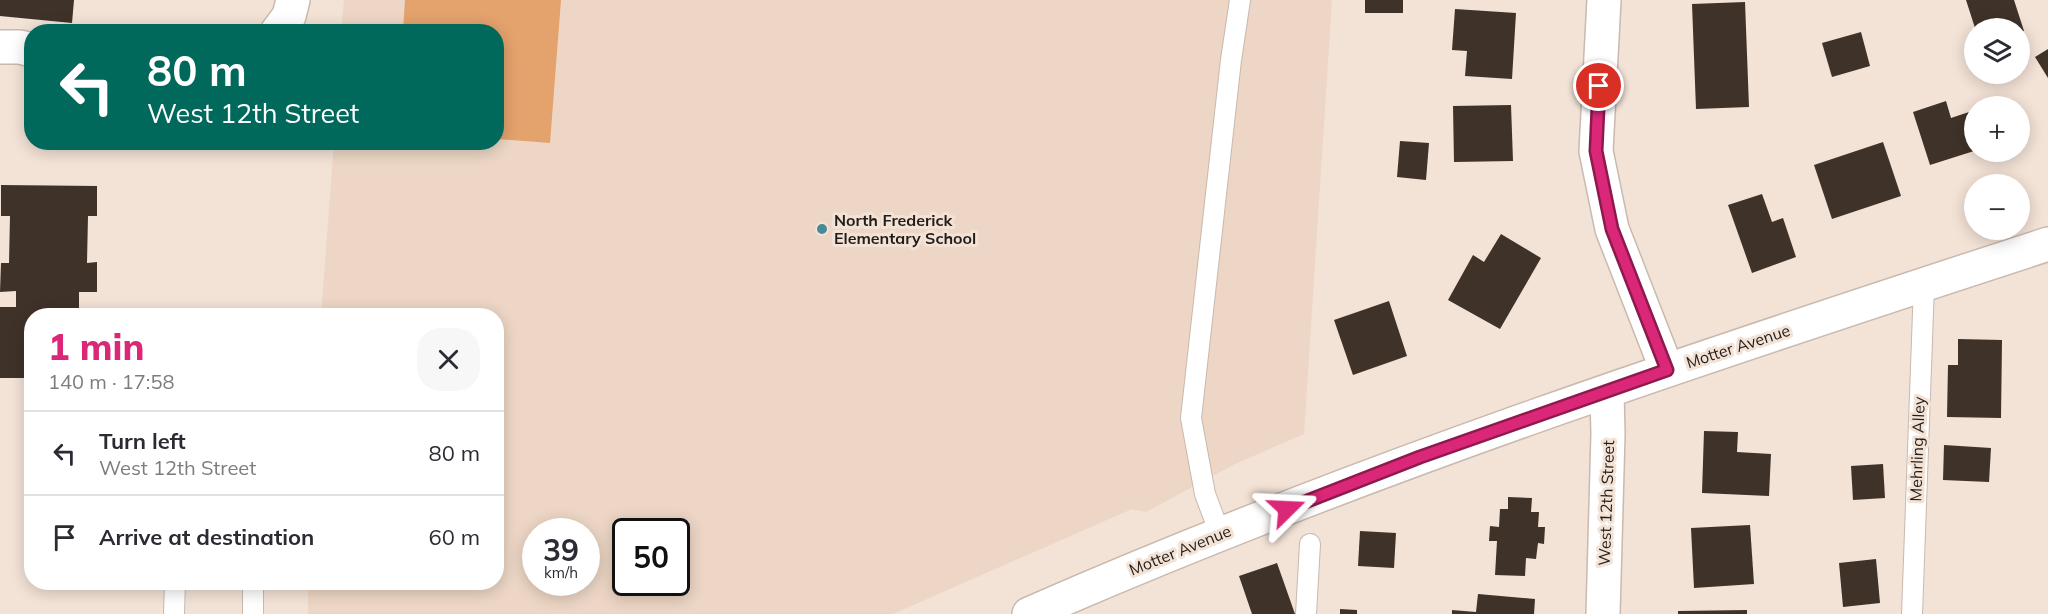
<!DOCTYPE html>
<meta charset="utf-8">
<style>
body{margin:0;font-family:Mulish,sans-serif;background:#f7f7f7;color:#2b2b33;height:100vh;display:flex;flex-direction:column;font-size:22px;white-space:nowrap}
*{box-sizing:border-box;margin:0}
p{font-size:20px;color:#7c7c81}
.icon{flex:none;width:33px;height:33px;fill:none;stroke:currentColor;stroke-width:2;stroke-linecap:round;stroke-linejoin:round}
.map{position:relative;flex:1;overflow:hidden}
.panel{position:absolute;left:24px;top:308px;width:480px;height:282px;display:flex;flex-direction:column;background:#fff;border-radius:24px;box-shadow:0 3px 15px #0003}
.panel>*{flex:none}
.banner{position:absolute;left:24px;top:24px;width:480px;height:126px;border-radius:24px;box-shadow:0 3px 15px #0003;background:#00695c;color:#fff;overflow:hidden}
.controls{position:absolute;left:1964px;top:18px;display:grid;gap:12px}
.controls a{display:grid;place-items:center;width:66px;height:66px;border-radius:50%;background:#fff;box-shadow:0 3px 15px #0003;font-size:30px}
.speed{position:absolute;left:522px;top:518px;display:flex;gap:12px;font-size:30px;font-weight:700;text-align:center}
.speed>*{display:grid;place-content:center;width:78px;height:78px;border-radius:50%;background:#fff;box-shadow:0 3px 15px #0003;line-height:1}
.speed small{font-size:15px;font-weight:400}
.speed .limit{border:3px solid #111;border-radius:9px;background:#fff;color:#111}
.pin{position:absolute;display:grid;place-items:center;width:51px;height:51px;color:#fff;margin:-26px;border:3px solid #fff;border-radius:50%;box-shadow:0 2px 6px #0007}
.me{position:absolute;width:66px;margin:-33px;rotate:69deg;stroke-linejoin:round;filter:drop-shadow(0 0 4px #0008)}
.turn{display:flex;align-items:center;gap:21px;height:126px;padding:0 24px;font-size:27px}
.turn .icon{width:78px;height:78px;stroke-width:2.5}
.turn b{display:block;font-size:42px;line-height:51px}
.round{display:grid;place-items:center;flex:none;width:63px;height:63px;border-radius:24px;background:#f7f7f7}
.head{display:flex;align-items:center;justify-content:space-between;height:102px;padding:0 24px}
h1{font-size:36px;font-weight:800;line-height:45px;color:#db2777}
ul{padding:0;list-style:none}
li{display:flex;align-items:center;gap:18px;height:84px;padding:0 24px;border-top:2px solid #e1e1e2}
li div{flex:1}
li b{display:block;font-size:22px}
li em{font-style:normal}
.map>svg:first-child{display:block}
.built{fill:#edd6c5;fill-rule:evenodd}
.green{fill:#e4a26d}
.building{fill:#3f3229}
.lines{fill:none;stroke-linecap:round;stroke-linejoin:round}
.lane-casing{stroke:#c9b9ae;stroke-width:22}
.street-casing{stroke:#c9b9ae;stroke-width:36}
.secondary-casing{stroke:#c9b9ae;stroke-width:36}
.lane{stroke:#fff;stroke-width:20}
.street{stroke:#fff;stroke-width:33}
.secondary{stroke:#fff;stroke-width:33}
.route-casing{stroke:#8e194d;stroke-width:15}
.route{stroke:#db2777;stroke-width:10}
.poi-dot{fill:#468c96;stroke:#f3e2d6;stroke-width:2}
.labels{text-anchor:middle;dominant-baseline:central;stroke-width:6;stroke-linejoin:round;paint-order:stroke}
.poi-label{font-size:16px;font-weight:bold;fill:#231d19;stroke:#f3e2d6;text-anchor:start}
.street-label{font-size:16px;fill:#231d19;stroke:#f3e2d6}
</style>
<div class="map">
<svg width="2048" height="614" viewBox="0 0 2048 614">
<rect width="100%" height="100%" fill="#f3e2d6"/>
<!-- built -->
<path class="built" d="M 344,0 L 1332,0 L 1304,434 L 1233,465 L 1146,512 L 1132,509 L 893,614 L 308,614 L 308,582 L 496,582 L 496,315 L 321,315 L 334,143 L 496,142 L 496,32 L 341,31 ZM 536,531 L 586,531 L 586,582 L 536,582 ZM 626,531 L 676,531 L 676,582 L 626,582 Z"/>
<!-- green -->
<path class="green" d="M 405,0 L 561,0 L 550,143 L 497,139 L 496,32 L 403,31 Z"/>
<!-- building -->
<g class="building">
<path d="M 0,0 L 74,0 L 72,23 L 0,16 Z"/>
<rect x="1365" y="0" width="38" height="13"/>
<path d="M 1966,0 L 2014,0 L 2024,31 L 2019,32 L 2019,28 L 1975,28 Z"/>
<path d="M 1745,2 L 1749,107 L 1696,109 L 1692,4 Z"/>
<path d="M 1455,9 L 1516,13 L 1512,79 L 1465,76 L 1467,51 L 1452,50 Z"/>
<path d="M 1861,32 L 1870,66 L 1832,77 L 1822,43 Z"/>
<path d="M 2048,49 L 2048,78 L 2035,57 Z"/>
<path d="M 1946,101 L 1951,118 L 1972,111 L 1974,151 L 1930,165 L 1913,112 Z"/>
<path d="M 1511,105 L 1513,161 L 1454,162 L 1453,106 Z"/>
<path d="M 1400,141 L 1429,143 L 1426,180 L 1397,177 Z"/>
<path d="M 1883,142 L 1901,196 L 1832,219 L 1814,165 Z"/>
<path d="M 1,185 L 97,186 L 97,216 L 88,216 L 87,263 L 97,262 L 97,292 L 79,292 L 79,315 L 32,315 L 32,378 L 0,378 L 0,307 L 16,307 L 16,291 L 0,292 L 1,263 L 9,263 L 10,216 L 1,216 Z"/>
<path d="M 1762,194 L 1772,222 L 1783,218 L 1796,257 L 1752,273 L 1728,205 Z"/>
<path d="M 1501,234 L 1541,258 L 1500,329 L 1448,300 L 1473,255 L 1484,262 Z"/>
<path d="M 1389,301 L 1407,356 L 1353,375 L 1334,320 Z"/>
<path d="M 1958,339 L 2002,340 L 2001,418 L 1947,417 L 1948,365 L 1958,365 Z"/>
<path d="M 1704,431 L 1738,432 L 1737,452 L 1771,454 L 1769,496 L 1702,493 Z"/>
<path d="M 1944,445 L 1991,448 L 1989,482 L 1943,480 Z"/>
<path d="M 1883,464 L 1885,498 L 1853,500 L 1851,466 Z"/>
<path d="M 1508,497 L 1532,498 L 1531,512 L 1539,512 L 1538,527 L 1545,527 L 1544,544 L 1538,543 L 1536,559 L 1526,558 L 1525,576 L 1495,575 L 1497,541 L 1489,541 L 1490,526 L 1499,527 L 1500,509 L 1508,509 Z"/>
<path d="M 1750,525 L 1754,584 L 1694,588 L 1691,528 Z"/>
<path d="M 1360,531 L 1396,533 L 1394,568 L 1358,566 Z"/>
<path d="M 1876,559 L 1880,603 L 1843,607 L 1839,563 Z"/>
<path d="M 1277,563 L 1295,614 L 1252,614 L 1239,576 Z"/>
<path d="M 1478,594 L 1535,599 L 1534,614 L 1452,614 L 1452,610 L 1476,612 Z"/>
<path d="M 1340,609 L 1357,610 L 1357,614 L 1340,614 Z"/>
<path d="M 1747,610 L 1747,614 L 1678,614 L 1678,611 Z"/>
</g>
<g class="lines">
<!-- lane casing -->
<g class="lane-casing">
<g id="lane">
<path d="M 1220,534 L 1205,494 L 1191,418 L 1231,60 L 1240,0"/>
<path d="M 174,614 L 175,582"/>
<path d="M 253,614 L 253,582"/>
<path d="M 1306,614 L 1310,544"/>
<path d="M 1912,614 L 1924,285"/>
</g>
</g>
<!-- street casing -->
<g class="street-casing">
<g id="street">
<path d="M 1604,0 L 1596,151 L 1612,229 L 1667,370"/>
<path d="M 277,32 L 289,16 L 293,0"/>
<path d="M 0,47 L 20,47 L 32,50"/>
<path d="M 1603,614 L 1608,434 L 1607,392"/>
</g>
</g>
<!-- secondary casing -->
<g class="secondary-casing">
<path id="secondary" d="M 1029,614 C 1360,469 1704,356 2048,244"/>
</g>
<!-- lane -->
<use href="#lane" class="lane"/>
<!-- street -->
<use href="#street" class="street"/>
<!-- secondary -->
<use href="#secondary" class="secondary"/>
</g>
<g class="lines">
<!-- route casing -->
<g class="route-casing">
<path id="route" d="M 1287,509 L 1420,457 L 1667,370 L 1612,229 L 1596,151 L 1599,86"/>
</g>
<!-- route -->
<use href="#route" class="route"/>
</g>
<!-- markers -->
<circle class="poi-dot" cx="822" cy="229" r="6"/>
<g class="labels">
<!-- poi labels -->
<g class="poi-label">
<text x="834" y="220">North Frederick<tspan x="834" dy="18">Elementary School</tspan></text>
</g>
<!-- street labels -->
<g class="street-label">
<text transform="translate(1738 346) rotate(-18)">Motter Avenue</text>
<text transform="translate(1917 449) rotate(-88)">Mehrling Alley</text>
<text transform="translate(1606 503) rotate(-88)">West 12th Street</text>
<text transform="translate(1180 550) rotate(-22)">Motter Avenue</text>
</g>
</g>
</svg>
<div class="controls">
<a><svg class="icon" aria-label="layers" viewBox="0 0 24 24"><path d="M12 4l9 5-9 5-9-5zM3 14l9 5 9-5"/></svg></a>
<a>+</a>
<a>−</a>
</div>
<div class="speed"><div>39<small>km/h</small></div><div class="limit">50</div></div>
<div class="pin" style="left:1599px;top:86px;background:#d93025"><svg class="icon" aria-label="arrive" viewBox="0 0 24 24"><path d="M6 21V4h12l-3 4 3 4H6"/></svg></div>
<svg class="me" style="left:1287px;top:509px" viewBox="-20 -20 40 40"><path d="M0-17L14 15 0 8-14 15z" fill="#db2777" stroke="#fff" stroke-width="4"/></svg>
<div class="banner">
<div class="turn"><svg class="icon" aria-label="left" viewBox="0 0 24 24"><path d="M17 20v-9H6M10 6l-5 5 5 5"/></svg><div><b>80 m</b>West 12th Street</div></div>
</div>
<section class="panel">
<div class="head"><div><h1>1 min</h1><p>140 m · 17:58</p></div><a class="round"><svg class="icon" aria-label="close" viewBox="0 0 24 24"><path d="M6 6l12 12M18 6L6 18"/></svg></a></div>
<ul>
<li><svg class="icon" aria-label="left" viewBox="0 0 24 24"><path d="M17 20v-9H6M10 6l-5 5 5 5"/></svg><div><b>Turn left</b><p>West 12th Street</p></div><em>80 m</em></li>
<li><svg class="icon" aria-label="arrive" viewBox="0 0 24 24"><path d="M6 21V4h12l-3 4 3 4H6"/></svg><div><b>Arrive at destination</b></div><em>60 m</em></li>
</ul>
</section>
</div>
